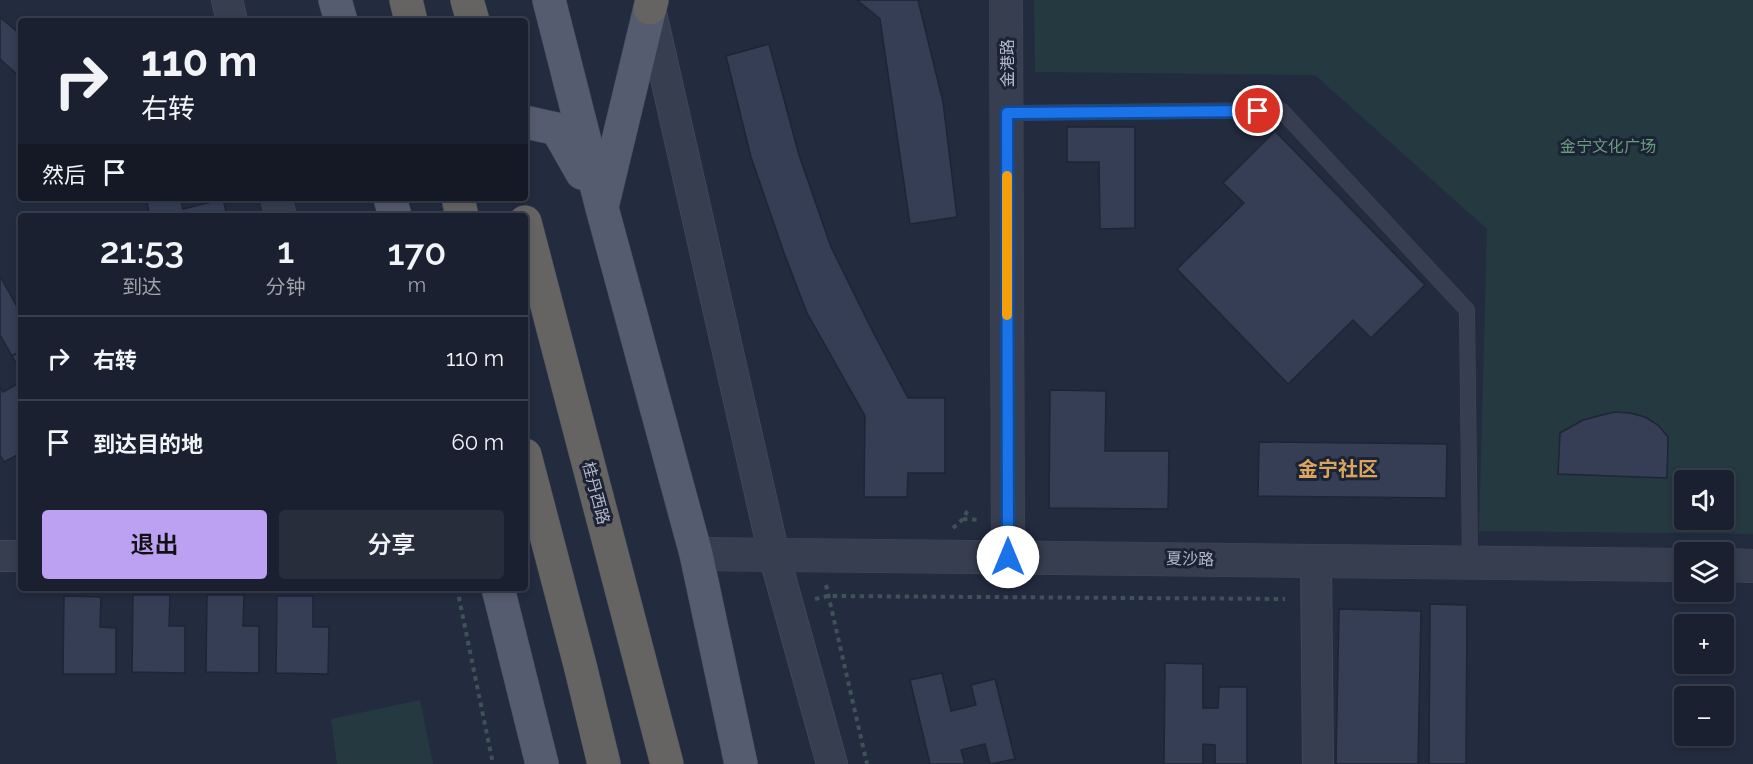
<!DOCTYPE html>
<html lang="zh">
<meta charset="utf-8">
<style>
body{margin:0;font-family:Raleway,"Noto Sans SC",sans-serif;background:#272d3b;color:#f1f3f6;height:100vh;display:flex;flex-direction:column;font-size:22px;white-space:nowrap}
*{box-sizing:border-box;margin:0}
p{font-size:20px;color:#9fa3aa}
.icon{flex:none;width:33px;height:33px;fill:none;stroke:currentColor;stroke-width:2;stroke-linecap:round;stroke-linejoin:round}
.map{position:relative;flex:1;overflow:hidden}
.drawer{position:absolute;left:18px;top:213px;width:510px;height:378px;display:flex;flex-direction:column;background:#1a202f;border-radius:6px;box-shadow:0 3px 9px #0003,0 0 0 2px #383e4b}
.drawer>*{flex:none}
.top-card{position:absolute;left:18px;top:18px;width:510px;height:183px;border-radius:6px;box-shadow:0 3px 9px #0003,0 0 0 2px #383e4b;background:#1a202f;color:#f1f3f6;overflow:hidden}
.buttons{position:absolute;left:1674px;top:470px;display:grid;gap:12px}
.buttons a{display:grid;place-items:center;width:60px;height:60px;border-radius:6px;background:#1a202f;box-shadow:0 3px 9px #0003,0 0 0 2px #383e4b;font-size:30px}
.pin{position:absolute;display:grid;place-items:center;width:51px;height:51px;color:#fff;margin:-26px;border:3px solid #fff;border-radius:50%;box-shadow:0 2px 6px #0007}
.me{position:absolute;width:66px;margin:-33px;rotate:0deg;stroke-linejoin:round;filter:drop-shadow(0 0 4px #0008)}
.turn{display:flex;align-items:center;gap:21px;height:126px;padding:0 24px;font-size:27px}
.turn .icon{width:78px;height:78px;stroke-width:2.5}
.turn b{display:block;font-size:42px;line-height:51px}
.then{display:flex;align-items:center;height:57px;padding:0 24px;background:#0003;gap:12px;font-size:22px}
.eta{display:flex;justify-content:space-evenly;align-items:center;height:102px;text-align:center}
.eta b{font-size:36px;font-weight:600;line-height:42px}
.action{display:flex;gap:12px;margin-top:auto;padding:12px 24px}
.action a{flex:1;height:69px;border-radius:6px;background:#bca0f2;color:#111;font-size:24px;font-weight:600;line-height:69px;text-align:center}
.action a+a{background:#272d3b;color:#f1f3f6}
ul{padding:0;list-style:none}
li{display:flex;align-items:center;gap:18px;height:84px;padding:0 24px;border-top:2px solid #383e4b}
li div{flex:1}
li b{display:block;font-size:22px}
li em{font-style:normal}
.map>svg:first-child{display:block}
.green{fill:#253940;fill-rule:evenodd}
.building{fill:#353e55;stroke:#1e2536;stroke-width:1.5}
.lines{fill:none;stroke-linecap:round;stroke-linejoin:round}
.service-casing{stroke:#404758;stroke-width:16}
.minor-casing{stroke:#404758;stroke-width:32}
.tertiary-casing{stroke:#404758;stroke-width:34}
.primary-casing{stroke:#404758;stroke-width:34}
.trunk-casing{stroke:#3f4657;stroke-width:34}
.path{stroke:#3e5258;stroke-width:4;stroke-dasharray:4.5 4.5;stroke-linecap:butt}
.service{stroke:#373e4f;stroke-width:15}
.minor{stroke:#373e4f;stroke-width:30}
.tertiary{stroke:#373e4f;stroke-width:33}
.primary{stroke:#555c6f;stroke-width:33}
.trunk{stroke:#656462;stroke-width:33}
.route-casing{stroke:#114b97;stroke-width:15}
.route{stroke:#1a73e8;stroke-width:10}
.slow{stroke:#f59e0b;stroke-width:10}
.labels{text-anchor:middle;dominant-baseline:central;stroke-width:6;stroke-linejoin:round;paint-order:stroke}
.street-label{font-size:16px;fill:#b3b9ca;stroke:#1c2334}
.park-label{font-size:16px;fill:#699c7c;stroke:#1c2334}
.quarter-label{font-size:20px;font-weight:bold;fill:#daa55e;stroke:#1c2334}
</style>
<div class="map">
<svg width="1753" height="764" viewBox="0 0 1753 764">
<rect width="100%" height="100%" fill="#232b3f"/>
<!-- green -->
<g class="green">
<path d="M 1034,0 L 1753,0 L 1753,534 L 1479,531 L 1487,229 L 1315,75 L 1035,72 ZM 1684,480 L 1724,480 L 1724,519 L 1684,519 Z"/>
<path d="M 420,700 L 433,764 L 337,764 L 331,719 Z"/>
</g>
<!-- building -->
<g class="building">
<path d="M 857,0 L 918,0 L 943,102 L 957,217 L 910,224 L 880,19 Z"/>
<path d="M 0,17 L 21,35 L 21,78 L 0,59 Z"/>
<path d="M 769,44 L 799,155 L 831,247 L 873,332 L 908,398 L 945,398 L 945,473 L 908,473 L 907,497 L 864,497 L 865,416 L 807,313 L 784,253 L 751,157 L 726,56 Z"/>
<path d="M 1067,127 L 1135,127 L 1135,228 L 1100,229 L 1099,162 L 1067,162 Z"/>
<path d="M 1275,131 L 1425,285 L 1371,338 L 1353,320 L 1288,384 L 1177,269 L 1244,203 L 1223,183 Z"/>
<path d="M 146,198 L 180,198 L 183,209 L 223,199 L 227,216 L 150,216 Z"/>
<path d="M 0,276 L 21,314 L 21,351 L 12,356 L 0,335 Z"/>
<path d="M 21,351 L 21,372 L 12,356 Z"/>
<path d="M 21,382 L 21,418 L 18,419 L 21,424 L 21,453 L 4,462 L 0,455 L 0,387 L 3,392 Z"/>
<path d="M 1050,390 L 1106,391 L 1105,451 L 1169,451 L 1168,509 L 1049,508 Z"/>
<path d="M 1614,412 L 1630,413 L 1645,417 L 1658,425 L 1668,437 L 1667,478 L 1558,474 L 1560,433 L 1583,420 Z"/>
<path d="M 1259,442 L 1447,444 L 1446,498 L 1258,496 Z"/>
<path d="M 133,595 L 170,595 L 169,626 L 185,626 L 185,673 L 132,672 Z"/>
<path d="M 207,595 L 244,595 L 243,626 L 259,626 L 259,673 L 206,672 Z"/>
<path d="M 64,596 L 101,597 L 100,627 L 116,628 L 116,674 L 63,674 Z"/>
<path d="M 277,596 L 313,596 L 313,627 L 329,627 L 328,674 L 276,673 Z"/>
<path d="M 1430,604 L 1467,605 L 1466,764 L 1429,764 Z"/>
<path d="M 1339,609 L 1421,611 L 1418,764 L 1336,764 Z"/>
<path d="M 1165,663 L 1203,664 L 1203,708 L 1218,708 L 1219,687 L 1247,687 L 1247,764 L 1215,764 L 1215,745 L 1203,744 L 1203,764 L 1164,764 Z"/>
<path d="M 942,673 L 951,711 L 976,705 L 971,685 L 995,679 L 1015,759 L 990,764 L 985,744 L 961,750 L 965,764 L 930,764 L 910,680 Z"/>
</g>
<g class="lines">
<!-- service casing -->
<g class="service-casing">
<path id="service" d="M 1007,113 L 1281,110 L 1467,310 L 1470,563"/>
</g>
<!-- minor casing -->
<g class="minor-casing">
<g id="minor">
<path d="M 227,0 L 232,21"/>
<path d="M 650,8 L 774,555 L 832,764"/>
<path d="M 276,198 L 281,216"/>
<path d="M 0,556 L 21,556"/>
<path d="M 1316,561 L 1318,764"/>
</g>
</g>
<!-- tertiary casing -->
<g class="tertiary-casing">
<g id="tertiary">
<path d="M 1006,0 L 1008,557"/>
<path d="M 696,554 L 1684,565"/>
<path d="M 1724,565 L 1753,566"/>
</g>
</g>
<!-- primary casing -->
<g class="primary-casing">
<g id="primary">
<path d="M 335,0 L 341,21"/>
<path d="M 549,0 L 602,208 L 696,554 L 741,764"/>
<path d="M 525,122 L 557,129 L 582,173"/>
<path d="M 390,198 L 395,216"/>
<path d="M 603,203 L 650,8"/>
<path d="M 498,588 L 542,764"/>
</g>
</g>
<!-- trunk casing -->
<g class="trunk-casing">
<g id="trunk">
<path d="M 406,0 L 411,21"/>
<path d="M 467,0 L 473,21"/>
<path d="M 650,8 L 652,0"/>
<path d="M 458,198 L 462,216"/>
<path d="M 525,222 L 667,764"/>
<path d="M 525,455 L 580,665 L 604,764"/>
</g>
</g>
<!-- path -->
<g class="path">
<path d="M 963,519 L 980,520"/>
<path d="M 953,528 L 963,519 L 969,508"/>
<path d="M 826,585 L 867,764"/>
<path d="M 457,588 L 493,764"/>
<path d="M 815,599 L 828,596 L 1285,599"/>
</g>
<!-- service -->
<use href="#service" class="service"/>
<!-- minor -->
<use href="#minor" class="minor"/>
<!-- tertiary -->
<use href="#tertiary" class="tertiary"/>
<!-- primary -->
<use href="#primary" class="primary"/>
<!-- trunk -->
<use href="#trunk" class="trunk"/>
</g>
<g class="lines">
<!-- route casing -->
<g class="route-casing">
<path id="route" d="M 1008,557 L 1007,113 L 1258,111"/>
</g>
<!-- route -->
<use href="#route" class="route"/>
<!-- slow -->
<path class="slow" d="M 1007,176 L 1007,315"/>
</g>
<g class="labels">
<!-- street labels -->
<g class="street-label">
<text transform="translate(1007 63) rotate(-90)">金港路</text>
<text transform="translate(596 493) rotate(75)">桂丹西路</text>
<text transform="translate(1190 559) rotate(1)">夏沙路</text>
</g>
<!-- park labels -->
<g class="park-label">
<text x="1608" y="146">金宁文化广场</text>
</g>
<!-- quarter labels -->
<g class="quarter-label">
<text x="1338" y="469">金宁社区</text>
</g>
</g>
</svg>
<div class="buttons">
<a><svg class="icon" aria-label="sound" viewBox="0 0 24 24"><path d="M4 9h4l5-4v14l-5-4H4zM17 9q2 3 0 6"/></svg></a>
<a><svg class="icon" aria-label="layers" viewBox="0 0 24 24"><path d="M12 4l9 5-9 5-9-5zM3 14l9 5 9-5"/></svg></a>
<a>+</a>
<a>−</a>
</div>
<div class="pin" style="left:1258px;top:111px;background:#d93025"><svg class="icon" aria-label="arrive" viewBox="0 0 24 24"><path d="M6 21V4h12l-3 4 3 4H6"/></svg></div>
<svg class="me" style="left:1008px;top:557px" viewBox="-20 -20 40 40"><circle r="19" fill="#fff"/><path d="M0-13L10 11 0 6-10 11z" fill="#1a73e8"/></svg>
<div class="top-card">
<div class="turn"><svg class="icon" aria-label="right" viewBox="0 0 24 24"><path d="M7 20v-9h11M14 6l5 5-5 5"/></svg><div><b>110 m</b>右转</div></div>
<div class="then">然后<svg class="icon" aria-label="arrive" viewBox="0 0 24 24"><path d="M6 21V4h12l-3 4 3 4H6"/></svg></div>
</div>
<section class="drawer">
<div class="eta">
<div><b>21:53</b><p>到达</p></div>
<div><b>1</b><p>分钟</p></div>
<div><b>170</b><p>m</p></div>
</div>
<ul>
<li><svg class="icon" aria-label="right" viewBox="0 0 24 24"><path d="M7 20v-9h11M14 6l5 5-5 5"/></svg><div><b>右转</b></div><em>110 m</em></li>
<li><svg class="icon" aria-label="arrive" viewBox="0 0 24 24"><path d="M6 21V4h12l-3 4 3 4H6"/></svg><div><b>到达目的地</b></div><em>60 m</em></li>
</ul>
<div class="action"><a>退出</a><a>分享</a></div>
</section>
</div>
